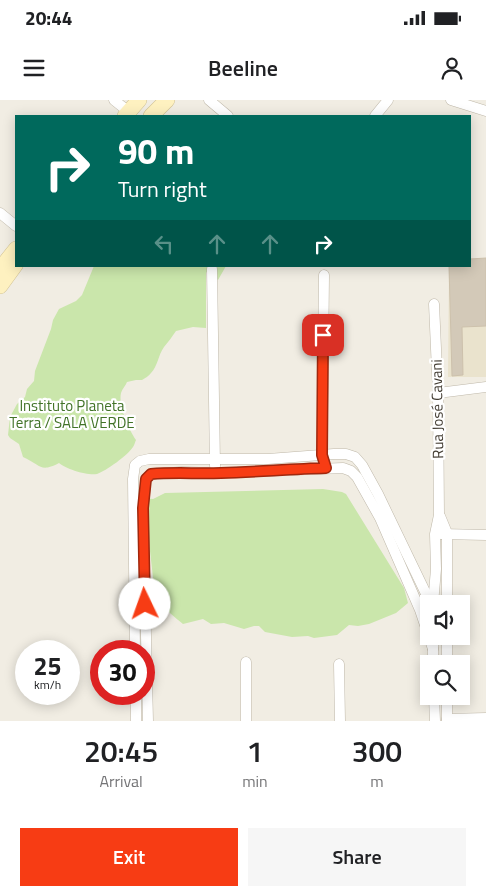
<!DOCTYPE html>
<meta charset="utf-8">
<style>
body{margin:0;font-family:"Titillium Web",sans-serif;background:#f6f6f6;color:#202124;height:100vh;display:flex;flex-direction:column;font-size:19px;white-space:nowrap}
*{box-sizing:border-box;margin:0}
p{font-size:16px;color:#757577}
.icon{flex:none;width:28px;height:28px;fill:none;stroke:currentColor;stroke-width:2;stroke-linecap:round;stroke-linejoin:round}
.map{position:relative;height:621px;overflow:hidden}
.sheet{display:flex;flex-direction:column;background:#fff;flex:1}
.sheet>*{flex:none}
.hud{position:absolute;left:15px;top:15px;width:456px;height:152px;border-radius:0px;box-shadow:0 2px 12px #0003;background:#00695c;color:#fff;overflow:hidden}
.tools{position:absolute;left:420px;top:495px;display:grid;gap:10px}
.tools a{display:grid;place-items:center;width:50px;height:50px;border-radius:0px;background:#fff;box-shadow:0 2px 12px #0003;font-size:25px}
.speed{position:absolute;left:15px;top:540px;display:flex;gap:10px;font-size:25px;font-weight:700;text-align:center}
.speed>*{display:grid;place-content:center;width:65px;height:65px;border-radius:50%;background:#fff;box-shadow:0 2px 12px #0003;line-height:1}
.speed small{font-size:12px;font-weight:400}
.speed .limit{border:8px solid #d22;background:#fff;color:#111}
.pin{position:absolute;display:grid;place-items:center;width:42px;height:42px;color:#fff;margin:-21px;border-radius:10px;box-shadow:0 2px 8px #0006}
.me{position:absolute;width:55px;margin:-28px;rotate:357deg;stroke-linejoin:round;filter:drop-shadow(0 0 4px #0008)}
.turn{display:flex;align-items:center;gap:18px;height:105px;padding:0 20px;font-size:22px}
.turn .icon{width:65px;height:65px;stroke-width:2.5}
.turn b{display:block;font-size:35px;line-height:42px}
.lanes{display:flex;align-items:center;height:48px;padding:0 20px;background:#0003;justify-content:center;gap:25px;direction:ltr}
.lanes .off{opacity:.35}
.eta{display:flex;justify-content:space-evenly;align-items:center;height:85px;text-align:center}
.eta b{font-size:30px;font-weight:600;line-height:35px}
.primary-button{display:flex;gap:10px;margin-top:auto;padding:10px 20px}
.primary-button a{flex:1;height:58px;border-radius:0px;background:#f73c14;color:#fff;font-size:20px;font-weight:600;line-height:58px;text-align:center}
.primary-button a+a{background:#f6f6f6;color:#202124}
.status{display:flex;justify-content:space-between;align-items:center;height:35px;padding:0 25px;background:#fff;direction:ltr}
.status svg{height:14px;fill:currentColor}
header{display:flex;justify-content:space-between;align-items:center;height:65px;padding:0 20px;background:#fff;font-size:22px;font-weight:600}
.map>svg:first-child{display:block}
.education{fill:#eae3cd}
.green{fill:#cae6ab}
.building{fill:#d3c9b8;stroke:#cdc1ac}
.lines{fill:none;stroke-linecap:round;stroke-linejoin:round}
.street-casing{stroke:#bfb8a9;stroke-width:11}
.secondary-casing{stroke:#d1c293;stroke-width:16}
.street{stroke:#fff;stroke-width:10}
.secondary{stroke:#fef1c0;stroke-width:15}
.route-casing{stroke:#a1270d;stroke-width:12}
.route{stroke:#f73c14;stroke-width:9}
.labels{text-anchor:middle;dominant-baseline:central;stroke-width:4.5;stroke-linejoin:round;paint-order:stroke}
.park-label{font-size:15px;fill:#427328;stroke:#fff}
.street-label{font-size:15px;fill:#433d33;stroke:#fff}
</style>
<div class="status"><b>20:44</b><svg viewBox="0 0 49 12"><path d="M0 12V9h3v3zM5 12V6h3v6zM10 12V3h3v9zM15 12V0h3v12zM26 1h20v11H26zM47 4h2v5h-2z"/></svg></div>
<header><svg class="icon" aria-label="menu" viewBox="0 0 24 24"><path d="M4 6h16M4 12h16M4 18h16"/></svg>Beeline<svg class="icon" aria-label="person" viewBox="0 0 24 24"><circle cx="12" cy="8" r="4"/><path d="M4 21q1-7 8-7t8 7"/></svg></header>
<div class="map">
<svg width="486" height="621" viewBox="0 0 486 621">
<rect width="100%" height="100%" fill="#f1ede3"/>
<!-- education -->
<path class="education" d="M 486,158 L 486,277 L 448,277 L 449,166 L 470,166 L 470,159 Z"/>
<!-- green -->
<g class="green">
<path d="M 94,166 L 226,166 L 218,180 L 206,172 L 206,228 L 193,227 L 176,231 C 172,237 168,242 164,247 C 158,255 158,266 151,273 C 149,276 145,278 142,280 L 136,280 L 127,282 C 126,285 122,289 121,293 C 118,305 129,330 136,340 C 135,342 134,346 133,347 C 128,355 106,371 97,374 C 88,376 66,369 59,363 C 40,373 41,365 23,357 L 19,344 L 10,338 L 8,335 L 10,317 L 17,304 L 25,297 L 27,289 L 34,281 L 35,271 L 51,229 L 53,220 L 59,209 L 76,201 L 82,195 Z"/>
<path d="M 323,389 L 342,392 L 346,394 L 404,488 L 408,503 L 396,513 L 369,524 L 358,526 L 349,525 L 337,535 L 314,538 L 308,536 L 292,537 L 265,532 L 259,526 L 254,526 L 244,529 L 224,523 L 211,524 L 203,519 L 183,524 C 174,517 167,509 156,504 L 144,398 L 153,399 L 165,393 Z"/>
</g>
<!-- building -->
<path class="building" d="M 486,158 L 486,226 L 462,227 L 463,275 L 452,276 L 449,166 L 470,166 L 470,159 Z"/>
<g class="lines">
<!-- street casing -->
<g class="street-casing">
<g id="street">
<path d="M 114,0 L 129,12"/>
<path d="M 209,0 L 228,16"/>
<path d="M 451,0 L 486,11"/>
<path d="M 375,16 L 388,0"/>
<path d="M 0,113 L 16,126"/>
<path d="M 212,169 L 215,366"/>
<path d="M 438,293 L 486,287"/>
<path d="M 323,359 L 322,355 L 324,175"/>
<path d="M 440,416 L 447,433 L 447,504"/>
<path d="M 441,434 L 486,435"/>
<path d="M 433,504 L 436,469 L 435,434 L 439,415 L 438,293 L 434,204"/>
<path d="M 433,545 L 433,564"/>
<path d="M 135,551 L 133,379 L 135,365 L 140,361 L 149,359 L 268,359 L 334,354 L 346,354 L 355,357 L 362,365 L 378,394 L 431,504"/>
<path d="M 339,564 L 340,621"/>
<path d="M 447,564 L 447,536"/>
<path d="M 136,594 L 136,621"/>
<path d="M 434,596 L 435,621"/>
<path d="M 447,619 L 486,618"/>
<path d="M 148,621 L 143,408 L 146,379 L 151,374 L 182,372 L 215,373 L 343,368 L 351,371 L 357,377 L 380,418 L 420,510 L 433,549"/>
<path d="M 246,621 L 246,562"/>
<path d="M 447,621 L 447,596"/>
</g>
</g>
<!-- secondary casing -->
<g class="secondary-casing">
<g id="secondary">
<path d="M 125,16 L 139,0"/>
<path d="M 151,16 L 167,0"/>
<path d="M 0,169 L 16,149"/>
<path d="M 0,186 L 16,164"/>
</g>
</g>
<!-- street -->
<use href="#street" class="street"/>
<!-- secondary -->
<use href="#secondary" class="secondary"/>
</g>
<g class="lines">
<!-- route casing -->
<g class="route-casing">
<path id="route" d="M 145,504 L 143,408 L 146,379 L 151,374 C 175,372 198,374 221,373 C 256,372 291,369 326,368 L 322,355 L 323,235"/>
</g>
<!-- route -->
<use href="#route" class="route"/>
</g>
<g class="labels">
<!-- park labels -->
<g class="park-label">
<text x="72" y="305">Instituto Planeta<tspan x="72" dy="17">Terra / SALA VERDE</tspan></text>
</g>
<!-- street labels -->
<g class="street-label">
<text transform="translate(437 309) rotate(-91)">Rua José Cavani</text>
</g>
</g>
</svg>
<div class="tools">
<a><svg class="icon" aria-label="sound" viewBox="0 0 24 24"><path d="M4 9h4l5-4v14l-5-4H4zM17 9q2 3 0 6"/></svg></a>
<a><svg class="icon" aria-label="search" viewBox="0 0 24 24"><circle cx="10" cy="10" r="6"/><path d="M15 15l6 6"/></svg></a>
</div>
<div class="speed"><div>25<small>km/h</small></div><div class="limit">30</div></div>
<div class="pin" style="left:323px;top:235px;background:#d93025"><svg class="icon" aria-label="arrive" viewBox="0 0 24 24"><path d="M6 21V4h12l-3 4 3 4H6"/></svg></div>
<svg class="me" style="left:145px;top:504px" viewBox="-20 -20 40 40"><circle r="19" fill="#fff"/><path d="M0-13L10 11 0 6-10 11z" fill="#f73c14"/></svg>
<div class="hud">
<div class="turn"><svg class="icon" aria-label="right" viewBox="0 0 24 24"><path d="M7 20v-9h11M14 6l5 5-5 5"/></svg><div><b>90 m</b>Turn right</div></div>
<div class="lanes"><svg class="icon off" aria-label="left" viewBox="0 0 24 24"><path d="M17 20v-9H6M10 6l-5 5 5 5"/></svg><svg class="icon off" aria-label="ahead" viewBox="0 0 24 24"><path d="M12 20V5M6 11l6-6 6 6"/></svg><svg class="icon off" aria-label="ahead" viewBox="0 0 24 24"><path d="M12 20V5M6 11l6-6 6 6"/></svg><svg class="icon" aria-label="right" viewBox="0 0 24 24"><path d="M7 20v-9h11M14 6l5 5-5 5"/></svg></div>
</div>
</div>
<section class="sheet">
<div class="eta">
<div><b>20:45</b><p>Arrival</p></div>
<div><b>1</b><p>min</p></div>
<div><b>300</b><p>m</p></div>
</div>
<div class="primary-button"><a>Exit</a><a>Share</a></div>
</section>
